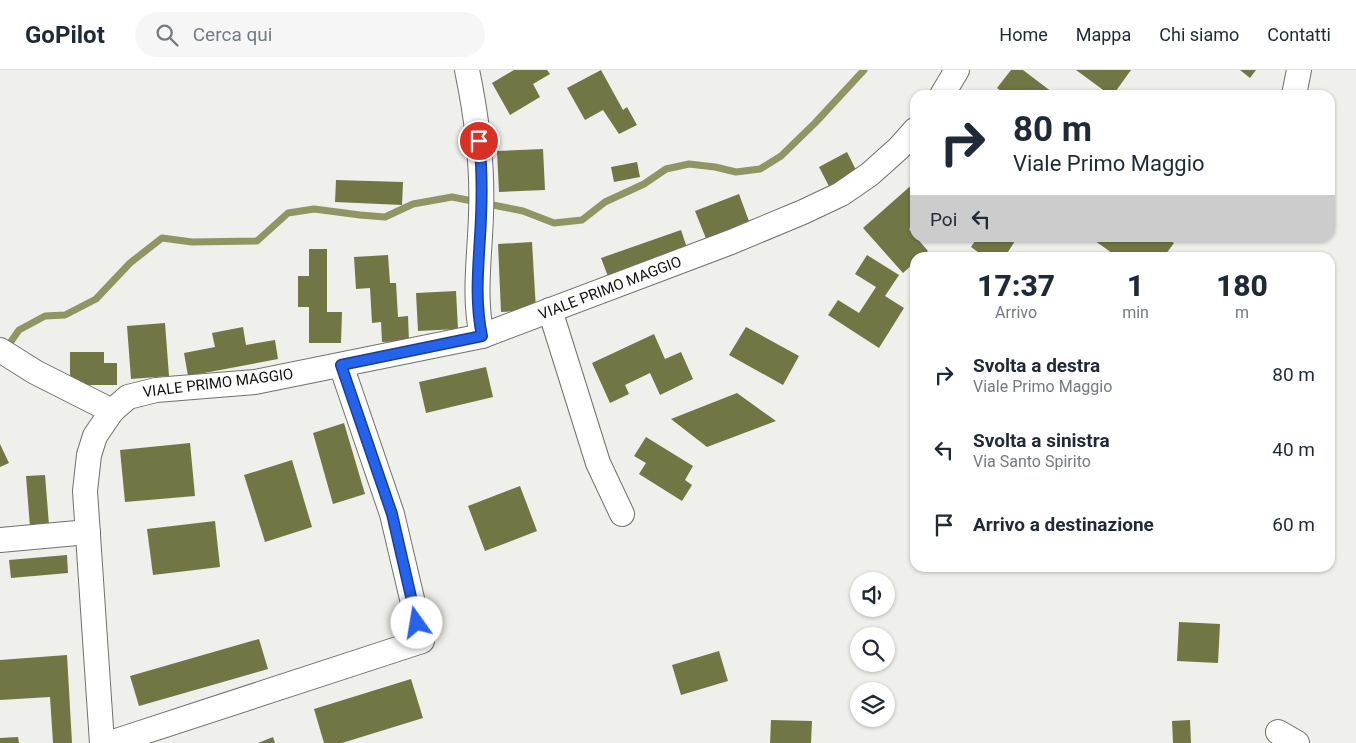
<!DOCTYPE html>
<html lang="it">
<style>
body{margin:0;font-family:Roboto,sans-serif;background:#f6f6f7;color:#1f2937;height:100vh;display:flex;flex-direction:column;font-size:19px;white-space:nowrap}
*{box-sizing:border-box;margin:0}
p{font-size:16px;color:#747a83}
.icon{flex:none;width:28px;height:28px;fill:none;stroke:currentColor;stroke-width:2;stroke-linecap:round;stroke-linejoin:round}
.map{position:relative;flex:1;overflow:hidden}
.details{position:absolute;left:910px;top:182px;width:425px;height:320px;display:flex;flex-direction:column;background:#fff;border-radius:15px;box-shadow:0 1px 4px #0004}
.details>*{flex:none}
.guide{position:absolute;left:910px;top:20px;width:425px;height:152px;border-radius:15px;box-shadow:0 1px 4px #0004;background:#fff;color:#1f2937;overflow:hidden}
.tools{position:absolute;left:850px;top:502px;display:grid;gap:10px}
.tools a{display:grid;place-items:center;width:45px;height:45px;border-radius:50%;background:#fff;box-shadow:0 1px 4px #0004;font-size:25px}
.pin{position:absolute;display:grid;place-items:center;width:42px;height:42px;color:#fff;margin:-21px;border:2px solid #fff;border-radius:50%;box-shadow:0 1px 5px #0007}
.me{position:absolute;width:55px;margin:-28px;rotate:347deg;stroke-linejoin:round;filter:drop-shadow(0 0 4px #0008)}
.turn{display:flex;align-items:center;gap:18px;height:105px;padding:0 20px;font-size:22px}
.turn .icon{width:65px;height:65px;stroke-width:2.5}
.turn b{display:block;font-size:35px;line-height:42px}
.then{display:flex;align-items:center;height:48px;padding:0 20px;background:#0003;gap:10px;font-size:19px}
.eta{display:flex;justify-content:space-evenly;align-items:center;height:85px;text-align:center}
.eta b{font-size:30px;font-weight:800;line-height:35px}
ul{padding:0;list-style:none}
li{display:flex;align-items:center;gap:15px;height:75px;padding:0 20px}
li div{flex:1}
li b{display:block;font-size:19px}
li em{font-style:normal}
header{display:flex;align-items:center;gap:30px;box-sizing:border-box;height:70px;padding:0 25px;background:#fff;border-bottom:1px solid #e0e1e3}
header strong{font-size:24px}
nav{display:flex;gap:28px;margin-inline-start:auto;font-size:18px}
.search{width:350px;height:45px;background:#f6f6f7;display:flex;align-items:center;gap:12px;box-sizing:border-box;padding:0 18px;border-radius:28px;color:#747a83;font-size:19px}
.map>svg:first-child{display:block}
.lines{fill:none;stroke-linecap:round;stroke-linejoin:round}
.stream{stroke:#909563;stroke-width:7}
.building{fill:#727645}
.minor-casing{stroke:#70716d;stroke-width:26}
.minor{stroke:#fff;stroke-width:24}
.route-casing{stroke:#184099;stroke-width:12}
.route{stroke:#2563eb;stroke-width:9}
.labels{text-anchor:middle;dominant-baseline:central;stroke-width:4.5;stroke-linejoin:round;paint-order:stroke}
.street-label{font-size:15px;fill:#111210;stroke:#fff}
</style>
<header>
<strong>GoPilot</strong>
<div class="search"><svg class="icon" aria-label="search" viewBox="0 0 24 24"><circle cx="10" cy="10" r="6"/><path d="M15 15l6 6"/></svg>Cerca qui</div>
<nav><a>Home</a><a>Mappa</a><a>Chi siamo</a><a>Contatti</a></nav>
</header>
<div class="map">
<svg width="1356" height="673" viewBox="0 0 1356 673">
<rect width="100%" height="100%" fill="#efefeb"/>
<g class="lines">
<!-- stream -->
<path class="stream" d="M 5,280 L 19,260 L 45,246 L 65,245 L 96,229 L 130,193 L 162,168 L 192,172 L 257,171 L 288,143 L 314,139 L 360,145 L 385,147 L 413,134 L 452,127 L 523,141 L 554,153 L 582,150 L 605,132 L 644,114 L 666,99 L 689,94 L 715,97 L 736,102 L 760,99 L 781,86 L 815,53 L 864,0"/>
</g>
<!-- building -->
<g class="building">
<path d="M 514,0 L 547,0 L 550,4 L 533,14 L 540,27 L 510,45 L 492,13 Z"/>
<path d="M 601,0 L 623,40 L 627,37 L 637,55 L 619,64 L 603,40 L 585,50 L 567,18 Z"/>
<path d="M 1011,0 L 1023,0 L 1056,25 L 1006,25 L 997,18 Z"/>
<path d="M 1076,0 L 1131,0 L 1113,25 L 1110,25 Z"/>
<path d="M 1240,0 L 1256,0 L 1250,8 Z"/>
<path d="M 543,79 L 545,120 L 499,122 L 497,81 Z"/>
<path d="M 847,82 L 860,108 L 832,122 L 819,97 Z"/>
<path d="M 637,92 L 640,107 L 614,112 L 611,97 Z"/>
<path d="M 336,110 L 403,112 L 402,135 L 335,132 Z"/>
<path d="M 915,112 L 915,154 L 909,159 L 928,181 L 920,188 L 915,188 L 915,192 L 903,203 L 863,158 Z"/>
<path d="M 739,124 L 750,154 L 707,171 L 695,141 Z"/>
<path d="M 681,160 L 688,181 L 609,209 L 601,188 Z"/>
<path d="M 977,168 L 1017,168 L 1004,188 L 986,188 L 971,177 Z"/>
<path d="M 1091,168 L 1166,168 L 1174,173 L 1163,188 L 1119,188 Z"/>
<path d="M 532,172 L 536,240 L 501,242 L 498,174 Z"/>
<path d="M 309,179 L 327,179 L 327,242 L 342,242 L 341,273 L 309,273 L 309,237 L 298,237 L 298,206 L 309,206 Z"/>
<path d="M 388,185 L 390,213 L 396,213 L 398,247 L 408,246 L 409,271 L 382,272 L 381,252 L 372,253 L 370,218 L 356,219 L 354,187 Z"/>
<path d="M 867,185 L 899,205 L 885,226 L 904,238 L 879,278 L 828,245 L 838,230 L 859,243 L 876,217 L 855,204 Z"/>
<path d="M 456,221 L 458,259 L 418,261 L 416,223 Z"/>
<path d="M 165,253 L 169,306 L 131,309 L 127,256 Z"/>
<path d="M 243,257 L 246,275 L 275,270 L 278,289 L 188,306 L 184,283 L 215,277 L 212,263 Z"/>
<path d="M 746,257 L 799,286 L 783,315 L 729,285 Z"/>
<path d="M 654,264 L 665,289 L 681,282 L 693,309 L 660,325 L 650,303 L 625,315 L 629,324 L 610,333 L 592,293 Z"/>
<path d="M 70,282 L 104,282 L 104,293 L 117,293 L 117,315 L 70,315 Z"/>
<path d="M 486,297 L 493,327 L 426,343 L 419,312 Z"/>
<path d="M 737,323 L 776,351 L 707,377 L 671,349 Z"/>
<path d="M 344,353 L 365,424 L 333,434 L 313,363 Z"/>
<path d="M 646,367 L 693,396 L 685,410 L 692,415 L 682,431 L 639,404 L 646,393 L 634,386 Z"/>
<path d="M 190,373 L 195,426 L 125,432 L 120,380 Z"/>
<path d="M 0,374 L 9,393 L 0,397 Z"/>
<path d="M 292,390 L 312,457 L 265,472 L 244,405 Z"/>
<path d="M 45,405 L 49,455 L 30,457 L 26,406 Z"/>
<path d="M 520,416 L 537,461 L 485,481 L 468,436 Z"/>
<path d="M 215,451 L 220,497 L 153,505 L 147,459 Z"/>
<path d="M 67,485 L 68,503 L 11,508 L 9,490 Z"/>
<path d="M 1179,552 L 1220,554 L 1218,593 L 1177,591 Z"/>
<path d="M 259,569 L 268,599 L 139,636 L 130,606 Z"/>
<path d="M 719,581 L 728,611 L 681,625 L 672,595 Z"/>
<path d="M 67,585 L 72,673 L 53,673 L 50,627 L 0,630 L 0,590 Z"/>
<path d="M 411,609 L 423,648 L 342,673 L 324,673 L 314,639 Z"/>
<path d="M 771,650 L 812,651 L 811,673 L 770,673 Z"/>
<path d="M 1190,650 L 1191,673 L 1173,673 L 1172,651 Z"/>
<path d="M 18,667 L 19,673 L 0,673 L 0,668 Z"/>
<path d="M 273,667 L 275,673 L 258,673 Z"/>
</g>
<g class="lines">
<!-- minor casing -->
<g class="minor-casing">
<g id="minor">
<path d="M 467,0 C 477,48 483,95 481,144 C 480,185 473,226 482,266"/>
<path d="M 942,25 L 957,0"/>
<path d="M 1294,25 L 1299,0"/>
<path d="M 550,240 L 598,393 L 622,444"/>
<path d="M 0,280 L 35,302 L 112,341"/>
<path d="M 0,470 L 88,462"/>
<path d="M 1278,662 L 1297,673"/>
<path d="M 102,673 L 85,421 L 89,385 L 95,366 L 112,341 L 128,327 L 156,320 L 255,312 L 482,266 L 731,172 L 803,142 L 841,124 L 870,104 L 899,78 L 915,60"/>
<path d="M 110,673 L 422,571 L 392,444 L 341,295"/>
</g>
</g>
<!-- minor -->
<use href="#minor" class="minor"/>
</g>
<g class="lines">
<!-- route casing -->
<g class="route-casing">
<path id="route" d="M 417,553 L 392,444 L 341,295 L 482,266 C 475,233 478,200 480,167 C 482,135 483,103 479,71"/>
</g>
<!-- route -->
<use href="#route" class="route"/>
</g>
<g class="labels">
<!-- street labels -->
<g class="street-label">
<text transform="translate(610 218) rotate(-21)">VIALE PRIMO MAGGIO</text>
<text transform="translate(218 313) rotate(-7)">VIALE PRIMO MAGGIO</text>
</g>
</g>
</svg>
<div class="tools">
<a><svg class="icon" aria-label="sound" viewBox="0 0 24 24"><path d="M4 9h4l5-4v14l-5-4H4zM17 9q2 3 0 6"/></svg></a>
<a><svg class="icon" aria-label="search" viewBox="0 0 24 24"><circle cx="10" cy="10" r="6"/><path d="M15 15l6 6"/></svg></a>
<a><svg class="icon" aria-label="layers" viewBox="0 0 24 24"><path d="M12 4l9 5-9 5-9-5zM3 14l9 5 9-5"/></svg></a>
</div>
<div class="pin" style="left:479px;top:71px;background:#d93025"><svg class="icon" aria-label="arrive" viewBox="0 0 24 24"><path d="M6 21V4h12l-3 4 3 4H6"/></svg></div>
<svg class="me" style="left:417px;top:553px" viewBox="-20 -20 40 40"><circle r="19" fill="#fff"/><path d="M0-13L10 11 0 6-10 11z" fill="#2563eb"/></svg>
<div class="guide">
<div class="turn"><svg class="icon" aria-label="right" viewBox="0 0 24 24"><path d="M7 20v-9h11M14 6l5 5-5 5"/></svg><div><b>80 m</b>Viale Primo Maggio</div></div>
<div class="then">Poi<svg class="icon" aria-label="left" viewBox="0 0 24 24"><path d="M17 20v-9H6M10 6l-5 5 5 5"/></svg></div>
</div>
<section class="details">
<div class="eta">
<div><b>17:37</b><p>Arrivo</p></div>
<div><b>1</b><p>min</p></div>
<div><b>180</b><p>m</p></div>
</div>
<ul>
<li><svg class="icon" aria-label="right" viewBox="0 0 24 24"><path d="M7 20v-9h11M14 6l5 5-5 5"/></svg><div><b>Svolta a destra</b><p>Viale Primo Maggio</p></div><em>80 m</em></li>
<li><svg class="icon" aria-label="left" viewBox="0 0 24 24"><path d="M17 20v-9H6M10 6l-5 5 5 5"/></svg><div><b>Svolta a sinistra</b><p>Via Santo Spirito</p></div><em>40 m</em></li>
<li><svg class="icon" aria-label="arrive" viewBox="0 0 24 24"><path d="M6 21V4h12l-3 4 3 4H6"/></svg><div><b>Arrivo a destinazione</b></div><em>60 m</em></li>
</ul>
</section>
</div>
